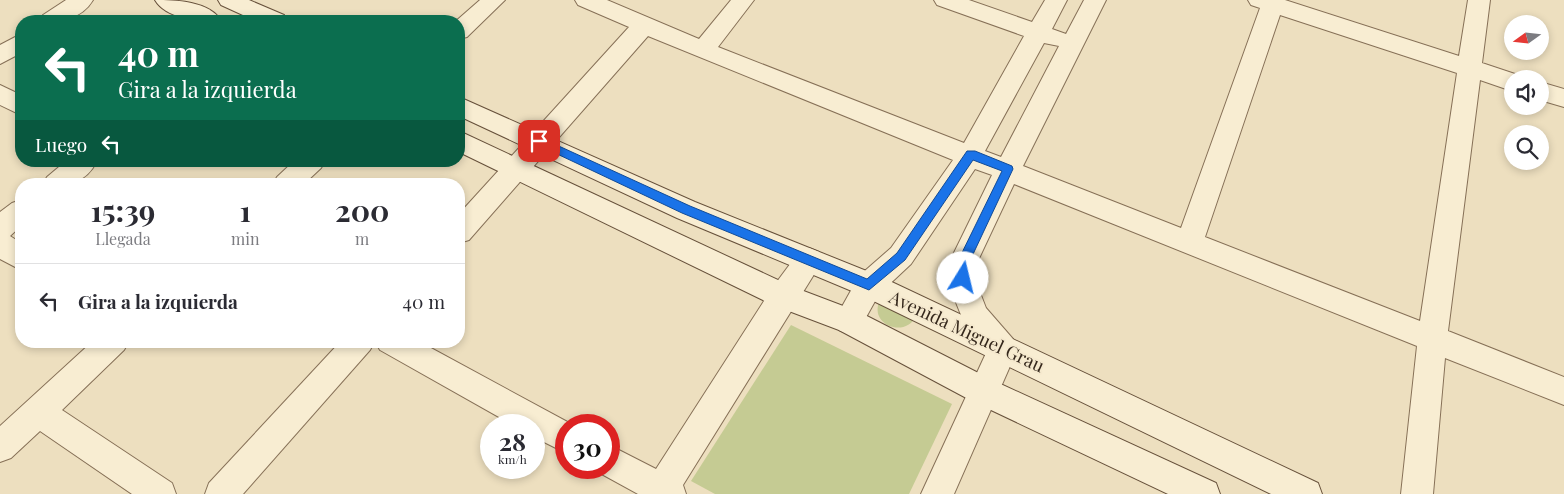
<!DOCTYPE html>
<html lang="es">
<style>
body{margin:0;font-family:"Playfair Display",serif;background:#f2f2f3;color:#2b2b33;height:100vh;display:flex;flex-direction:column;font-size:19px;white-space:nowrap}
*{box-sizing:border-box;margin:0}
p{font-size:16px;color:#7c7c81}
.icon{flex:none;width:28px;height:28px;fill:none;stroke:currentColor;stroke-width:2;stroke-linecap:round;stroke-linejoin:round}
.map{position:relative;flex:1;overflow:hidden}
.panel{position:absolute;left:15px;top:178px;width:450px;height:170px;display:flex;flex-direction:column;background:#fff;border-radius:20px;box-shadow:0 2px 8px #0003}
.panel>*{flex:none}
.hud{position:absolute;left:15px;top:15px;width:450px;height:152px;border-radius:20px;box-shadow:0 2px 8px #0003;background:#0b6e4f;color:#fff;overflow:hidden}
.needle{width:32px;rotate:255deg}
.buttons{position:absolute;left:1504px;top:15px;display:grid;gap:10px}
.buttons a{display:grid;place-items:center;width:45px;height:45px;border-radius:50%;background:#fff;box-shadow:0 2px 8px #0003;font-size:25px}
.speed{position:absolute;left:480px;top:414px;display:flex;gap:10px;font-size:25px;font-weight:700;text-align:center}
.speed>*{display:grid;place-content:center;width:65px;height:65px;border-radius:50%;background:#fff;box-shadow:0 2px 8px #0003;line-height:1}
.speed small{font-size:12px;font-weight:400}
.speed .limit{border:8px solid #d22;background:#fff;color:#111}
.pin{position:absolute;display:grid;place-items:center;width:42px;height:42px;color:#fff;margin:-21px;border-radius:10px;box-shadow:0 2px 8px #0006}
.me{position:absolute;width:55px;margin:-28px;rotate:9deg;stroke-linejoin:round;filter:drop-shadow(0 0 4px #0008)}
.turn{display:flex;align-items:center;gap:18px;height:105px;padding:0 20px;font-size:22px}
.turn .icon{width:65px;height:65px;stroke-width:2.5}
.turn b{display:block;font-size:35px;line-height:42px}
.then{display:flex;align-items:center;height:48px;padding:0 20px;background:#0003;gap:10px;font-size:19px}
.eta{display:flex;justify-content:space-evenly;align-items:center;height:85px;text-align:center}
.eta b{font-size:30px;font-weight:700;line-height:35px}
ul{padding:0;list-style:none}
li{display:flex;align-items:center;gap:15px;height:75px;padding:0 20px;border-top:1px solid #e1e1e2}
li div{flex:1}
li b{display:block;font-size:19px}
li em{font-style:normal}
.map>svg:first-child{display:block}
.green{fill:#c5cb93}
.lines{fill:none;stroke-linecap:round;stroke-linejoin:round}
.street-casing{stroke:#867057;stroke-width:2}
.secondary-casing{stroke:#67513b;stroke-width:2}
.street{fill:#f8edd2;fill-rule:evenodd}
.secondary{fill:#f8edd2;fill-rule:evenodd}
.route{fill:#1a73e8;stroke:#114b97}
.labels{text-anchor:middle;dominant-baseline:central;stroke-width:4;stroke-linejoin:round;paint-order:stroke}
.street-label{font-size:18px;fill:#35281c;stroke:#f5e9ce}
</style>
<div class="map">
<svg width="1564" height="494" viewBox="0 0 1564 494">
<rect width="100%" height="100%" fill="#eddfbf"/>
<!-- green -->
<g class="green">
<path d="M 879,302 L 916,316 C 906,338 870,326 879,302 Z"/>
<path d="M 791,325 L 952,404 L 909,494 L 715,494 L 691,481 Z"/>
</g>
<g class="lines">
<!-- street casing -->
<g class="street-casing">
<g id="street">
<path d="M 66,0 L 93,0 C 81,20 61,21 40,21 L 43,15 Z"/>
<path d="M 480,0 L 505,0 L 467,37 L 459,39 L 459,21 L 456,21 Z"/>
<path d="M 575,0 L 607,0 L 699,39 L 731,0 L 754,0 L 718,47 L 964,143 L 1024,36 L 937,5 L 934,0 L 969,0 L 1032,22 L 1045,0 L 1067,0 L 1052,29 L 1066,34 L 1084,0 L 1106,0 L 1023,166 L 1181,228 L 1260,8 L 1251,5 L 1248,0 L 1285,0 L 1459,56 L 1468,0 L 1490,0 L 1482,63 L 1521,76 L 1522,79 L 1512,79 L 1512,91 L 1480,80 L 1448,331 L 1564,377 L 1564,405 L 1445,358 L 1433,494 L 1401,494 L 1417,346 L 1014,184 L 975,267 L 979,290 L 986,308 L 1013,339 L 1018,348 L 954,494 L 921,494 L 987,351 L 965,325 L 951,290 L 947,267 L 992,175 L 975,169 L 911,264 L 879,294 L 859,330 L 849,334 L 839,330 L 834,321 L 859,276 L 891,248 L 953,160 L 648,36 L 469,240 L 459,243 L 459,214 L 629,27 L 578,5 ZM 1280,15 L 1457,73 L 1420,321 L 1205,237 ZM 1044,43 L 1059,46 L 1001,157 L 985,151 Z"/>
<path d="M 21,34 L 21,53 L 0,64 L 0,45 Z"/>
<path d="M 1540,82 L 1564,89 L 1564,107 L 1540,100 Z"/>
<path d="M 0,85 L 21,95 L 21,115 L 0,105 Z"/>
<path d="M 66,161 L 97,161 C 84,186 67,184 43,184 L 47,177 Z"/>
<path d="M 294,161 L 325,161 L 321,168 L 304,184 L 273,184 L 277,177 Z"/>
<path d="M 21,200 L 21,226 L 10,236 L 21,243 L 21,270 L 0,259 L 0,212 L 12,203 Z"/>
<path d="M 809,248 L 819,252 L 823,260 L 683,485 L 686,494 L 638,494 L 598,472 L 596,468 L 609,468 L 609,445 L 656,469 L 773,287 L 799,252 Z"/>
<path d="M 93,341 L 129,341 L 124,350 L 62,410 L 172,483 L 176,494 L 132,494 L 40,431 L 11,458 L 0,462 L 0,426 Z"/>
<path d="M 341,341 L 375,341 L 370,350 L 243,494 L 205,494 L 209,483 Z"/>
<path d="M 375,341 L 418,341 L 573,425 L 566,425 L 566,453 L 534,437 L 534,425 L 513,425 L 380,350 Z"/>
</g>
</g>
<!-- secondary casing -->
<g class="secondary-casing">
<g id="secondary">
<path d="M 155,0 C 175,0 210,1 221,21 C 201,22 166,19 155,0 Z"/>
<path d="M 218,0 L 249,0 L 284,15 L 287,21 L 256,21 L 221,5 Z"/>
<path d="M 459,97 L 695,202 L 879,276 L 1318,483 L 1322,494 L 1271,494 L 859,294 L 677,218 L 459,116 Z"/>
<path d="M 459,131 L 793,287 L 859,312 L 994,381 L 1216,483 L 1220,494 L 1168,494 L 972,401 L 839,330 L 773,305 L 459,152 Z"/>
</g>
</g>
<!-- street -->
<use href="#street" class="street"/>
<!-- secondary -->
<use href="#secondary" class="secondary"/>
</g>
<!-- route -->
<path class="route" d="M 539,137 L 690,206 L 867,279 L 897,253 L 967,151 L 975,151 L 1012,166 L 1013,169 L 967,267 L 969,278 L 967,282 L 959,282 L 955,267 L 1002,171 L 973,160 L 905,260 L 869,290 L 682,213 L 536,144 L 534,141 Z"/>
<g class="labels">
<!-- street labels -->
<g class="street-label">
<text transform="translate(967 331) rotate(25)">Avenida Miguel Grau</text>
</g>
</g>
</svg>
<div class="buttons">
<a><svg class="needle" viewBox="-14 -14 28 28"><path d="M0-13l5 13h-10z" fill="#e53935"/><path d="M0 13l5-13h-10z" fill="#7c7c81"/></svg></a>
<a><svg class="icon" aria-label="sound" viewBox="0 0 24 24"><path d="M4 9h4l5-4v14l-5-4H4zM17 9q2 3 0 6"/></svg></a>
<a><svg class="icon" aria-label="search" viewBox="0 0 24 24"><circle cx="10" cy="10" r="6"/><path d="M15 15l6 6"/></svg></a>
</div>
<div class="speed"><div>28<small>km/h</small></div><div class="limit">30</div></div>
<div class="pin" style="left:539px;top:141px;background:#d93025"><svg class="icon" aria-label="arrive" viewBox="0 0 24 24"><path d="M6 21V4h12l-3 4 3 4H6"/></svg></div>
<svg class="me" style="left:963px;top:278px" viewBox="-20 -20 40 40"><circle r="19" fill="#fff"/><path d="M0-13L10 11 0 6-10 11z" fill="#1a73e8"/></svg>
<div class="hud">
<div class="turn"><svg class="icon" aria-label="left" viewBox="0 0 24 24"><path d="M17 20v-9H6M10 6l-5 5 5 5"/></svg><div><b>40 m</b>Gira a la izquierda</div></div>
<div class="then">Luego<svg class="icon" aria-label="left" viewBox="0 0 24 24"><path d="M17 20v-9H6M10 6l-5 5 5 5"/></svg></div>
</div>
<section class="panel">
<div class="eta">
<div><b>15:39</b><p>Llegada</p></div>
<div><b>1</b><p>min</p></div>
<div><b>200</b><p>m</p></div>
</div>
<ul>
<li><svg class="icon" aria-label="left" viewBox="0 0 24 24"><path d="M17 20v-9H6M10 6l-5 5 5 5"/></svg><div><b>Gira a la izquierda</b></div><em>40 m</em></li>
</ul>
</section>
</div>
